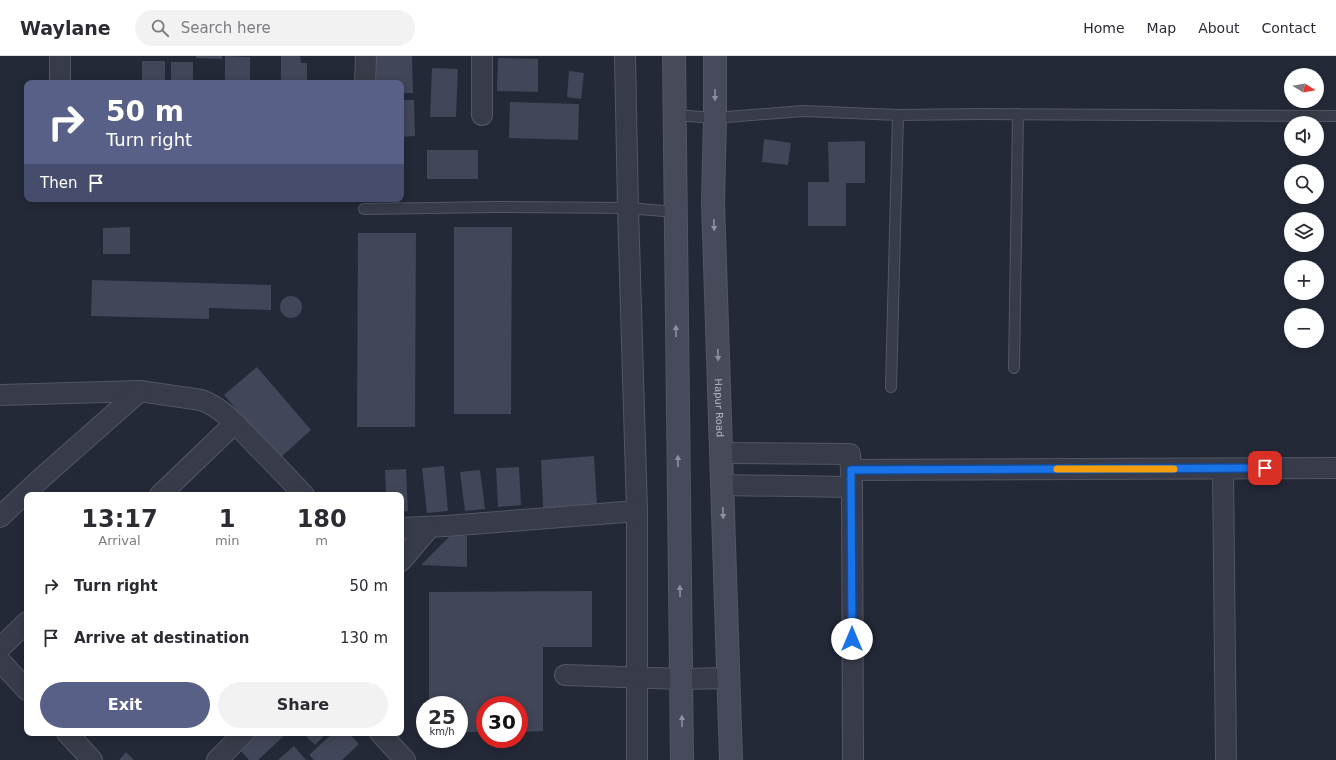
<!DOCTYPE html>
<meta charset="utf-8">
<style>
body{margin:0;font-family:"DejaVu Sans",sans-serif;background:#f2f2f3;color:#2b2b33;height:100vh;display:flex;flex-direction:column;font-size:15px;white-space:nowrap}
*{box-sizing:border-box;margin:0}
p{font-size:13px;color:#7c7c81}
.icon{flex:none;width:22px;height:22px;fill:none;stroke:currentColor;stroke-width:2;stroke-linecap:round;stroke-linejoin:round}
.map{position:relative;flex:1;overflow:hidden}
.drawer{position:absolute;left:24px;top:436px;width:380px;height:244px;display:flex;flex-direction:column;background:#fff;border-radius:8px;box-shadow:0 2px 10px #0003}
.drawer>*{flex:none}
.hud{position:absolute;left:24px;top:24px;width:380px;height:122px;border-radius:8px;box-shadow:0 2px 10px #0003;background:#586087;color:#fff;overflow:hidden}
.needle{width:26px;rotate:101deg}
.buttons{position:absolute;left:1284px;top:12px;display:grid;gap:8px}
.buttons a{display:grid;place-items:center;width:40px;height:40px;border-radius:50%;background:#fff;box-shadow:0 2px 10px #0003;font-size:20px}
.speed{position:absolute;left:416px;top:640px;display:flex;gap:8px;font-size:20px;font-weight:700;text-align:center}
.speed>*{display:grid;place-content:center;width:52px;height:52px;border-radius:50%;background:#fff;box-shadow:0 2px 10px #0003;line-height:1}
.speed small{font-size:10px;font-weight:400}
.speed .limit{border:6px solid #d22;background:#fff;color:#111}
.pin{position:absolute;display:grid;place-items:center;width:34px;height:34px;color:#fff;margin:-17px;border-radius:8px;box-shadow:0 2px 6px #0006}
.me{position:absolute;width:44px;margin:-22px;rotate:0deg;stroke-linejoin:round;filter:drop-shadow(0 0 3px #0008)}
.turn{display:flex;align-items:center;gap:14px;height:84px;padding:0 16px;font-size:18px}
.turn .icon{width:52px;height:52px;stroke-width:2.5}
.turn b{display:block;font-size:28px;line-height:34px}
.then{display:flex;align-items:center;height:38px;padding:0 16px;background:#0003;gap:8px;font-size:15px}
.eta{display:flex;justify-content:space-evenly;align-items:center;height:68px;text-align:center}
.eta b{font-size:24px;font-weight:700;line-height:28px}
.primary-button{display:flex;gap:8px;margin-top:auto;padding:8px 16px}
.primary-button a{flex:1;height:46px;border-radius:24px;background:#586087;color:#fff;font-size:16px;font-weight:700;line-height:46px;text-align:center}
.primary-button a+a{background:#f2f2f3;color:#2b2b33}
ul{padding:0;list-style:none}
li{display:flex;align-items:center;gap:12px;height:52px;padding:0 16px}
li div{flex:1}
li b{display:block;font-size:15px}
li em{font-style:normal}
header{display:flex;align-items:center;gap:24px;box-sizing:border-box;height:56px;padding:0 20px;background:#fff;border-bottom:1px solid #e1e1e2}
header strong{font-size:19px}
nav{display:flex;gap:22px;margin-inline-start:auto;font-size:14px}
.search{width:280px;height:36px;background:#f2f2f3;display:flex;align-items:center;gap:10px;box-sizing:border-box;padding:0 14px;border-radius:22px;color:#7c7c81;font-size:15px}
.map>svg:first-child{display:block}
.building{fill:#414658}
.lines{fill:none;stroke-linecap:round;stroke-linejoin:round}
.lane-casing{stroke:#535663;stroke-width:12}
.street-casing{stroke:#535663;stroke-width:22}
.secondary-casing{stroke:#535663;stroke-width:24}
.lane{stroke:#383b49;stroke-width:10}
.street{stroke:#383b49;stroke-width:20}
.secondary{stroke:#464a5b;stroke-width:22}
.oneway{fill:#8d90a0}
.route-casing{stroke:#114b97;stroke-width:10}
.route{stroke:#1a73e8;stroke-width:7}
.slow{stroke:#f59e0b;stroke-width:7}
.labels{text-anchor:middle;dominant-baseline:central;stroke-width:3.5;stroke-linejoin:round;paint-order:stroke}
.street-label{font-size:10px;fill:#b3b6c5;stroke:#1d202d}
</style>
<header>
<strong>Waylane</strong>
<div class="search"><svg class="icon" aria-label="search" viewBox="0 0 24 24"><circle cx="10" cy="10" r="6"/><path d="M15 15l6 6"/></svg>Search here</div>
<nav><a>Home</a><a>Map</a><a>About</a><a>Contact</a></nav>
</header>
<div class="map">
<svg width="1336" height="704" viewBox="0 0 1336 704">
<rect width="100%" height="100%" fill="#242938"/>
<!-- building -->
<g class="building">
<path d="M 196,0 L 222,0 L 222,3 L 196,2 Z"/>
<path d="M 225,0 L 250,1 L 250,27 L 225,27 Z"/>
<path d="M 281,0 L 300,0 L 301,7 L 307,7 L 307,27 L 281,27 Z"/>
<path d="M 369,0 L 412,0 L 413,37 L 401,37 L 401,27 L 370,27 Z"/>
<path d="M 498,2 L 538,3 L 538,36 L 497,35 Z"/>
<rect x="142" y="5" width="23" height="22"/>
<rect x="171" y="6" width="22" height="21"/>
<path d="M 432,12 L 458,13 L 456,61 L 430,61 Z"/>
<path d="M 569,15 L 584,17 L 581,43 L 567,41 Z"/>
<path d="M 401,44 L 414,44 L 415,80 L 401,81 Z"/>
<path d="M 510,46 L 579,48 L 578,84 L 509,82 Z"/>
<path d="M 764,83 L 791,87 L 788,109 L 762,106 Z"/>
<path d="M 865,85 L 865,127 L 846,127 L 846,170 L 808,170 L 808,126 L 829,126 L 828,86 Z"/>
<rect x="427" y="94" width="51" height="29"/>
<path d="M 130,171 L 130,198 L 103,198 L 103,172 Z"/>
<path d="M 454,171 L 512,171 L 511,358 L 454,358 Z"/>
<path d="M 358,177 L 416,177 L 415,371 L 357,371 Z"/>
<path d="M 92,224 L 271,229 L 271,254 L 209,252 L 209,263 L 91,260 Z"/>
<circle cx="291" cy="251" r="11"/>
<path d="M 257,311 L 311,374 L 279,403 L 224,339 Z"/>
<path d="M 594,400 L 597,449 L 543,452 L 541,404 Z"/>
<path d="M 444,410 L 448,455 L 427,457 L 422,412 Z"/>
<path d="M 519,411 L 521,449 L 498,451 L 496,412 Z"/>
<path d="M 406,413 L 408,455 L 401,456 L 401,439 L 386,439 L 385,414 Z"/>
<path d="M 480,414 L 485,453 L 465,455 L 460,416 Z"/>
<path d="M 452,478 L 467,480 L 467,511 L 421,509 Z"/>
<path d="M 592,535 L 592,591 L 543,591 L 543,675 L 519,676 L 519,649 L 485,649 L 485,676 L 459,676 L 459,649 L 429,649 L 429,536 Z"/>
<path d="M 256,677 L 283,677 L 285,679 L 258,704 L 249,704 L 239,693 Z"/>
<path d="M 303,677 L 327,677 L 315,689 Z"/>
<path d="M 333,677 L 349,677 L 359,688 L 342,704 L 314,704 L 309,699 Z"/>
<path d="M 294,690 L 306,704 L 278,704 Z"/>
<path d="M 126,696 L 134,704 L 119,704 Z"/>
</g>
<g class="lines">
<!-- lane casing -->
<g class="lane-casing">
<g id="lane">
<path d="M 674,59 L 715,62 L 803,55 L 898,59 L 981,58 L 1336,60"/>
<path d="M 364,153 L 495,151 L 628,152 L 675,156"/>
<path d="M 1014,312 L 1018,58"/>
<path d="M 891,331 L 898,59"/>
</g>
</g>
<!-- street casing -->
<g class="street-casing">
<g id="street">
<path d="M 60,0 L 60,27"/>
<path d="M 625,0 L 628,152 L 637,455 L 637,704"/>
<path d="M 365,27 L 366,0"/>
<path d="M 482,59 L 482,0"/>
<path d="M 0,339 L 140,335 L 201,344 C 224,352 240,373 257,390 C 273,406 289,423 304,439"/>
<path d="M 721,397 L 850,398 L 852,431 L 853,704"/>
<path d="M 1223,413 L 1226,704"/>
<path d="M 851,414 L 1336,412"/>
<path d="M 722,429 L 852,431"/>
<path d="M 160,439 L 235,367"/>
<path d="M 0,461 L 37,426 L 140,335"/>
<path d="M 401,472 L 446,470 L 637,455"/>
<path d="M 401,505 L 430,471"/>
<path d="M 0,592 L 27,566"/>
<path d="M 0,605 L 27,634"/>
<path d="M 565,619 L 681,623 L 728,622"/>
<path d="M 67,677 L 92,704"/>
<path d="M 380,677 L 405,704"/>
<path d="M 217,704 L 244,677"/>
</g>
</g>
<!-- secondary casing -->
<g class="secondary-casing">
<g id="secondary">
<path d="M 674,0 L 682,704"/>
<path id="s1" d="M 715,0 L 715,62 L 713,146 L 731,704"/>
</g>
</g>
<!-- lane -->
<use href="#lane" class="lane"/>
<!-- street -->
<use href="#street" class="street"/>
<!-- secondary -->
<use href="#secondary" class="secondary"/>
</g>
<!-- one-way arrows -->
<defs><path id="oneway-solid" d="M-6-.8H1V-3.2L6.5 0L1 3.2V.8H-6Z"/></defs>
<g class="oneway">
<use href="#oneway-solid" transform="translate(715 39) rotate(90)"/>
<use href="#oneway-solid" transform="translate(714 169) rotate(88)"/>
<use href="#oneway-solid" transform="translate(676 275) rotate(-91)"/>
<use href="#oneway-solid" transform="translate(718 299) rotate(88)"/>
<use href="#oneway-solid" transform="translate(678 405) rotate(-91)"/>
<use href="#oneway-solid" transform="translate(723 457) rotate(88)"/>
<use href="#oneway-solid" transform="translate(680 535) rotate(-91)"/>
<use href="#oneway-solid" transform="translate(682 665) rotate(-91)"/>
</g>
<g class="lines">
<!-- route casing -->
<g class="route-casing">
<path id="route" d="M 852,583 L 851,414 L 1265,412"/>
</g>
<!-- route -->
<use href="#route" class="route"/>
<!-- slow -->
<path class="slow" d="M 1057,413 L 1174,413"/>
</g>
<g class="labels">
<!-- street labels -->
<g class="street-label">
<text stroke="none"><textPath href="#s1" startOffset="352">Hapur Road</textPath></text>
</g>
</g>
</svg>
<div class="buttons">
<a><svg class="needle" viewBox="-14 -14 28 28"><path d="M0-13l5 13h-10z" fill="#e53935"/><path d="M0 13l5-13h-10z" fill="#7c7c81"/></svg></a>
<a><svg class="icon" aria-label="sound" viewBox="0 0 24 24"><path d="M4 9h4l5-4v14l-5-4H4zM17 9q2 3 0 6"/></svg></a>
<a><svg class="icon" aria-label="search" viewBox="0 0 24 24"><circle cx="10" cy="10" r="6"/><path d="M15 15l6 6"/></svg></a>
<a><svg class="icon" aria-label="layers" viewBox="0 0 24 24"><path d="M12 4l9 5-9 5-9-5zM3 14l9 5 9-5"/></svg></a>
<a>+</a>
<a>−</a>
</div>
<div class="speed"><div>25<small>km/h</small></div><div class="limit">30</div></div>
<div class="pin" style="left:1265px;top:412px;background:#d93025"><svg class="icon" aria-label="arrive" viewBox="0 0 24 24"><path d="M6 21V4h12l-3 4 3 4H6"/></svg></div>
<svg class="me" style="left:852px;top:583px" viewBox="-20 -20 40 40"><circle r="19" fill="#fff"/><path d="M0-13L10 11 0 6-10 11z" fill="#1a73e8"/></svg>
<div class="hud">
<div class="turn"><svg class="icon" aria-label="right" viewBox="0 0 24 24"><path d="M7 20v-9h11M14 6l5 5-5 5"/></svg><div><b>50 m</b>Turn right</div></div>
<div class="then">Then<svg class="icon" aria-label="arrive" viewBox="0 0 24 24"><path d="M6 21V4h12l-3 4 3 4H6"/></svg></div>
</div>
<section class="drawer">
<div class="eta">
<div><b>13:17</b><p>Arrival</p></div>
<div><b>1</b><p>min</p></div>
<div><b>180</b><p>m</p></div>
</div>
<ul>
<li><svg class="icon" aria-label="right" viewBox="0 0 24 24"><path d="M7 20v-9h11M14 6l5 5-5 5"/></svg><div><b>Turn right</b></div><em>50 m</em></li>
<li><svg class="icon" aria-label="arrive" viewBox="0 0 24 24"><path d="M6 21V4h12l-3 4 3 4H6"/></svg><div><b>Arrive at destination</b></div><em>130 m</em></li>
</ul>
<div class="primary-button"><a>Exit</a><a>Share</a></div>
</section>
</div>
